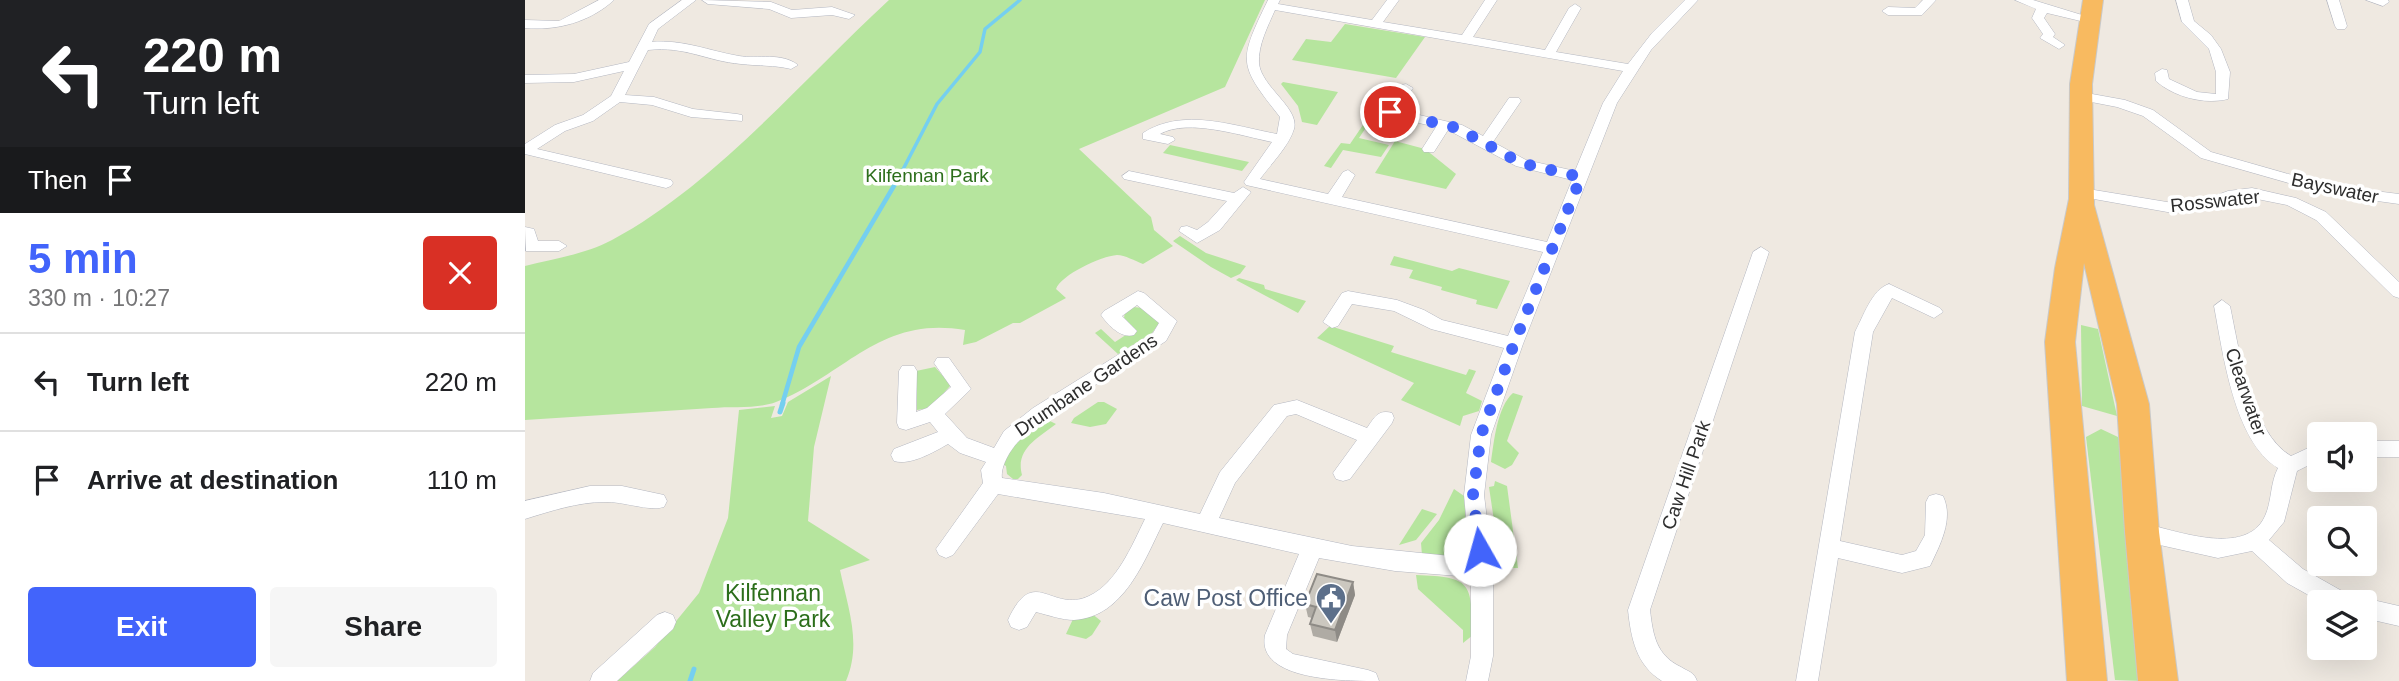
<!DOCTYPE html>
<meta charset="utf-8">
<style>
body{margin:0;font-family:Helvetica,sans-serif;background:#f6f6f6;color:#202124;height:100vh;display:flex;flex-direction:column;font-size:26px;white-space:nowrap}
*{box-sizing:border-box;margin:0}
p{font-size:23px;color:#757577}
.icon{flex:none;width:38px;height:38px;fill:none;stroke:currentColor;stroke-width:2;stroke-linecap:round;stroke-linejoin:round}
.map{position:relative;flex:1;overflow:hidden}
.panel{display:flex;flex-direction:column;background:#fff;width:525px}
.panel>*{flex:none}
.top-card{background:#202124;color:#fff;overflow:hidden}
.tools{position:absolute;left:1782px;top:422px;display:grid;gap:14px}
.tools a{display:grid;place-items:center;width:70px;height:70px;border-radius:7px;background:#fff;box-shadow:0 7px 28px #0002;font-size:35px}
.pin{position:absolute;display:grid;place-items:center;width:60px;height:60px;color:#fff;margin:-30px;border:4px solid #fff;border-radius:50%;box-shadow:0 2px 7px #0007}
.me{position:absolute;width:77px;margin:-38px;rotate:353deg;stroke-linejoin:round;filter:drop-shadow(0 0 5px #0008)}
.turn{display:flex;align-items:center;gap:24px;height:147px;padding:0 28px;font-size:32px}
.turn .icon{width:91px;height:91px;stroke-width:2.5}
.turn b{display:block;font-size:49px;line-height:60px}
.then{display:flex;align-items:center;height:66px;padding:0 28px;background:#0003;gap:14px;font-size:26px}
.round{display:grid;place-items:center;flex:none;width:74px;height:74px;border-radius:7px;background:#f6f6f6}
.headline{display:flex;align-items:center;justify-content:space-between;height:119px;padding:0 28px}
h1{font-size:42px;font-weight:700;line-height:52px;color:#4264fb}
.cta{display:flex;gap:14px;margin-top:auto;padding:14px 28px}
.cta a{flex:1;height:80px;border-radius:7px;background:#4264fb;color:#fff;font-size:28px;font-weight:700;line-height:80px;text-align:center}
.cta a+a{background:#f6f6f6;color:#202124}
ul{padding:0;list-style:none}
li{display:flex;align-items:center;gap:21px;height:98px;padding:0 28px;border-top:2px solid #e0e0e0}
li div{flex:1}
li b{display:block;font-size:26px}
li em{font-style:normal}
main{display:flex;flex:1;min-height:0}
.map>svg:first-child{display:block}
.green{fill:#b6e59e}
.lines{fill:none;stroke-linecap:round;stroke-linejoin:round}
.stream-far2{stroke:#75cff0;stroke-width:3.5}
.stream-far1{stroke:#75cff0;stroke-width:4.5}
.stream{stroke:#75cff0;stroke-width:5}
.minor-casing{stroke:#b4b7c1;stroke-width:1}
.trunk-casing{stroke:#c9c9c9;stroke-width:2}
.minor{fill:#fff;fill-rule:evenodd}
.trunk{fill:#f8ba60;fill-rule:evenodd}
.wall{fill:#afaba4}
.shaded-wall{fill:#8e8b86}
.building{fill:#cbc7bf;stroke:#8e8b86;stroke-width:2}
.route{stroke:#4264fb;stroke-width:12;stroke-dasharray:0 21.6}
.labels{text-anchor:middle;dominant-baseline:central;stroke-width:7;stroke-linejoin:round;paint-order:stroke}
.park-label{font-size:19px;fill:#2c6e1b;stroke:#fff}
.street-label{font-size:19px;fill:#2e2e2e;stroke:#fff}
.near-park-label{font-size:23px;fill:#2c6e1b;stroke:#fff}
.near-service-label{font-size:23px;fill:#4e5e75;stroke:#fff;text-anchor:end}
</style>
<main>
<section class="panel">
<div class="top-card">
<div class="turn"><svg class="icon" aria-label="left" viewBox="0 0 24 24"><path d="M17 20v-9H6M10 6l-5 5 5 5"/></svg><div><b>220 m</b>Turn left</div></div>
<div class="then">Then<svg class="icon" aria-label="arrive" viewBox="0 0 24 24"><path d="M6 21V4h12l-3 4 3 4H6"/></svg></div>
</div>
<div class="headline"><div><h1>5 min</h1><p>330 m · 10:27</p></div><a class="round" style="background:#d93025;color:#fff"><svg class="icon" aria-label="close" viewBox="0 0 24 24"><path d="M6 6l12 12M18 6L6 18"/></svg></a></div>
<ul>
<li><svg class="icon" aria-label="left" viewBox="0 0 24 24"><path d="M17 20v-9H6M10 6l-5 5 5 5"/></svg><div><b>Turn left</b></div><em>220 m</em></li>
<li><svg class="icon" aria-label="arrive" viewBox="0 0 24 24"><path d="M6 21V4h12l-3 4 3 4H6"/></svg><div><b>Arrive at destination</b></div><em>110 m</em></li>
</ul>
<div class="cta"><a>Exit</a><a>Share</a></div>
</section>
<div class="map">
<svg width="1874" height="681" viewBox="0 0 1874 681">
<rect width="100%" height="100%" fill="#efe9e1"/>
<!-- green -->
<g class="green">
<path d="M 364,0 L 740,0 L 700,87 L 554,149 L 626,217 L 629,230 L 648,246 L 618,264 C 610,261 600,255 592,255 C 576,256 536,275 531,289 L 541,298 L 495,323 L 488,323 L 451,342 L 438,345 L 440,330 C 355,315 320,375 251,402 C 233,409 206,406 187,408 C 125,412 62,416 0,420 L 0,266 C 28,259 61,254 87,240 C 191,184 277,80 364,0 Z"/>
<path d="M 820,24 L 900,37 L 871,78 L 767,60 L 781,39 L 806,42 Z"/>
<path d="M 758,82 L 813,92 L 792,125 L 777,122 L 773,106 L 756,84 Z"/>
<path d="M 842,119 L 846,120 L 834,138 L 864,145 L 856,157 L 818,150 L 806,168 L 799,166 L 816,143 L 825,144 Z"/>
<path d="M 870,141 L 900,149 L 931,174 L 921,189 L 850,173 Z"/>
<path d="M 645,145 L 724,162 L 717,171 L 638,153 Z"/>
<path d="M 655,236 L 681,253 L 721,266 L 715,274 L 706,278 L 686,267 L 648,241 Z"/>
<path d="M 869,256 L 927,271 L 934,268 L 985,281 L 972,309 L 951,304 L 952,300 L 916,290 L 917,287 L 884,278 L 888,270 L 865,265 Z"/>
<path d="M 714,278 L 739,285 L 740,289 L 781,301 L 773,313 L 711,280 Z"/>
<path d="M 608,307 L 618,308 L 635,322 L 627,333 L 593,354 L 570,333 L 576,329 L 590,342 L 610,329 L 599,318 L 600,312 Z"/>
<path d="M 1556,325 L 1573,329 L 1592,416 L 1557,406 Z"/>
<path d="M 805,326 L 869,346 L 866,352 L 941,375 L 944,369 L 951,371 L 941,393 L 957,401 L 954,411 L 938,416 L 935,426 L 876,400 L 889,383 L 792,338 Z"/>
<path d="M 410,367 L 426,385 L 405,408 L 392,410 L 391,371 Z"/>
<path d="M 306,376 L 289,447 L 283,521 L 345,560 L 315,570 C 323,608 337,644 321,681 L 92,681 L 130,647 L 174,593 L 203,518 L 214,410 L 250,406 L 246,418 L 257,416 L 263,402 Z"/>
<path d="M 988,393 L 998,396 L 982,441 L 994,453 L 987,465 L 980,469 L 966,462 C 969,442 972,407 988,393 Z"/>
<path d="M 573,402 L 579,402 L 592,409 L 581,424 L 565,427 L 546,423 L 549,418 Z"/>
<path d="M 521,419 L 531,424 C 513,438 490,449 497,475 L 493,479 L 488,479 L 482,474 L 481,466 L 477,464 L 487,446 Z"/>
<path d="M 1576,429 L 1593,437 L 1597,443 L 1618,681 L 1590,680 L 1561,437 Z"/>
<path d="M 970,481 L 982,486 L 993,568 L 976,568 L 964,487 L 969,486 Z"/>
<path d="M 929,489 L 939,496 C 940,514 947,554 920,557 C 913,557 904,555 897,555 L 896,543 L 914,520 Z"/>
<path d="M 897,509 L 912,514 L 891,540 L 874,545 Z"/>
<path d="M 891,575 C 947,577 946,582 948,635 L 938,643 L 938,630 L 893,589 Z"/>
<path d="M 566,613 L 576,621 L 567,635 L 561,639 L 541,634 L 548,619 Z"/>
</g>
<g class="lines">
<!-- stream-far2 -->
<path class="stream-far2" d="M 372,181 L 412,104 L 455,52 L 460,29 L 495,0"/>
<!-- stream-far1 -->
<path class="stream-far1" d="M 257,405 L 274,347 L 373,179"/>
<!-- stream -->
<g class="stream">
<path d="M 255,412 L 258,403"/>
<path d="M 165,681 L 169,669"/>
</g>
<!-- minor casing -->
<g class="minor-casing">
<g id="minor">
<path d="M 74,0 L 89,0 C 65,22 32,31 0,28 L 0,20 L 34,21 Z"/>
<path d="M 157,0 L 171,0 L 133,29 L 127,42 C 158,39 184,51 214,56 C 233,59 256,52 273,65 L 266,69 C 249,65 234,66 216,64 C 181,61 161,46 123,50 L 100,95 L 129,97 L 168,109 L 212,114 L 217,115 L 217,121 L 166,117 L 127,105 L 95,102 L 68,121 L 40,131 L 12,149 L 146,180 L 148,183 L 146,186 L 141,188 L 0,154 L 0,144 L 30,125 L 58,115 L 86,96 L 99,71 L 49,82 L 0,83 L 0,75 L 49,74 L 104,62 L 124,24 Z"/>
<path d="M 177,0 L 246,2 L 267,10 L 307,7 L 330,15 L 324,19 L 307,15 L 266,18 L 244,9 L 183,4 Z"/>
<path d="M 743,0 L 755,0 L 753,4 L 847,20 L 862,0 L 874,0 L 858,22 L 937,35 L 960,0 L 972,0 L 948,37 L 1020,50 L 1044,8 L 1050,4 L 1056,8 L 1031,52 L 1103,64 L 1127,33 L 1160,0 L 1173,0 L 1126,50 L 1092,103 L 998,344 L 966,435 L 959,495 L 968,568 L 968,656 L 963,681 L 941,681 L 946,656 L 946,577 L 870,571 L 794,558 L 762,635 L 761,649 L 768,654 L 843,670 L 851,673 L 854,681 C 820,681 731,681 740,635 L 774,554 L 638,523 C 619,561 599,617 549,620 C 537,620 523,615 511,612 L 502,627 L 494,630 L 486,627 L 483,620 C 509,563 526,614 564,596 C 592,583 607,545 620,519 L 473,494 L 428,555 L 421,558 L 414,555 L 411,549 L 458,483 L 456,470 L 461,462 L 435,453 L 423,444 C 409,452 385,466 369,461 L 366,455 L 369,449 L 413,432 L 405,422 L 381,430 L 374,428 L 372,423 L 374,371 L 377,366 L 389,366 L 392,371 L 391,412 L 402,408 L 426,387 L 409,363 L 412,358 L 424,358 L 446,389 L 420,414 L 442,438 L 469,448 L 479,431 L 508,408 L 628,333 L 634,323 L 612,305 L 597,316 L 612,331 L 609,335 C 596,339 583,325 576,315 L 579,311 L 613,291 L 619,293 L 652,321 L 641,341 C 597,370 532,404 495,440 C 486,448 475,467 477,478 L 579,493 L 675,514 L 695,472 L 749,405 L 772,400 L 842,428 C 849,418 853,409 867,413 L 869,418 L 867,423 L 825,479 L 818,481 L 811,479 L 808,473 L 832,440 L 771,414 L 762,416 L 710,483 L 694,518 L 827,546 L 945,558 L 939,495 L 946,435 L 979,348 L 906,329 L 869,311 L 827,304 L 813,326 L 807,328 L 798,322 L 817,293 L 823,291 L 872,300 L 899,310 L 917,320 L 983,336 L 1018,252 L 721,185 L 719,182 L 747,142 C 717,136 663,118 635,134 L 648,137 L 650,140 L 643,144 L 618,139 L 618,133 C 658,107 709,126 752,134 L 755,117 C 713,64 713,62 743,0 ZM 750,10 L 1098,71 L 1078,103 L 1050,171 L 1001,160 L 968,142 L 996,101 L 994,98 L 984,98 L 958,136 L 937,125 L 873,110 L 888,88 L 881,84 L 876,85 L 858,112 L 860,115 L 911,127 L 897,149 L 899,152 L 909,152 L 923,130 L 991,166 L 1047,180 L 1022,242 L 817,197 L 830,175 L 823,170 L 818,172 L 803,194 L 735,179 C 746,164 764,146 769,129 C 775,108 736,87 734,63 C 733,45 743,26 750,10 Z"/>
<path d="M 1398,0 L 1411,0 L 1397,15 L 1363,15 L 1357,11 L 1363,7 L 1390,8 Z"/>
<path d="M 1490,0 L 1508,0 L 1570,19 L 1564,23 L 1522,13 L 1519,18 L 1530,34 L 1528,37 L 1540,45 L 1534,49 L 1515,38 L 1518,34 L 1507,18 L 1511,9 Z"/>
<path d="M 1651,0 L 1663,0 L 1669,21 L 1686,35 L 1696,49 L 1705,72 L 1703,99 C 1680,105 1649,97 1631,81 L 1630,73 L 1637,69 L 1642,70 L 1644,79 L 1672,92 L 1691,94 L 1691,72 L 1684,49 L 1657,22 Z"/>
<path d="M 1802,0 L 1814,0 L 1822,26 L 1820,29 L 1812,29 L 1810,26 Z"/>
<path d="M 1841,0 L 1863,0 L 1864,2 L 1858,6 Z"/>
<path d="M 1556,92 L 1600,100 L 1628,110 L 1686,152 L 1802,185 L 1874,194 L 1874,204 L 1802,194 L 1676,158 L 1618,116 L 1592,107 L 1551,99 L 1549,96 Z"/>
<path d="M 604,171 L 709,193 L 718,187 L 726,192 L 695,230 L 672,243 L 654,231 L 656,227 L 662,226 L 672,230 L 683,222 L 702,201 L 599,179 L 597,176 Z"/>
<path d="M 1557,188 L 1648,203 L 1676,201 L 1703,191 L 1727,188 L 1771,198 L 1801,212 L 1874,282 L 1874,298 L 1868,296 L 1791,220 L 1762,205 L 1727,198 L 1706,200 L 1678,211 L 1648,213 L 1552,196 L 1549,193 L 1552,190 Z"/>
<path d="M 0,227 L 9,229 L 13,241 L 34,241 L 42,246 L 34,251 L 1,251 Z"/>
<path d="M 1236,247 L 1244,252 L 1125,610 C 1128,635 1131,655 1156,667 C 1164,672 1169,672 1172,681 L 1137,681 C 1111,665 1106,638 1103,610 L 1228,252 Z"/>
<path d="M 1364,284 L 1415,308 L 1418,312 L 1409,318 L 1367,298 L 1348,332 L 1315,541 L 1377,555 L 1391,551 L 1400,535 L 1401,502 L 1404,496 L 1411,494 L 1418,496 C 1429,519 1415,545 1405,566 L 1377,573 L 1313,558 L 1293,681 L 1271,681 L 1330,332 C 1338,317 1347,289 1364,284 Z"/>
<path d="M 1697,300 L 1705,306 C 1714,349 1726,433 1766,456 L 1794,443 L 1794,460 L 1772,471 L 1759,522 L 1744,540 L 1778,569 L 1824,595 L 1827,602 L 1796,602 L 1762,583 L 1727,551 L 1693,558 L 1617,541 L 1610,538 L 1607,532 L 1610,526 L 1617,523 C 1650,530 1721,558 1740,516 C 1747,501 1745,483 1753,468 C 1709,442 1698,353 1689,306 Z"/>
<rect x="1839" y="441" width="35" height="16"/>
<path d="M 65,486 L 97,486 L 139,495 L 142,501 L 139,507 C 125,512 97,501 80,502 C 53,502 26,511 0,519 L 0,501 Z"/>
<path d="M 1839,598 L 1874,606 L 1874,626 L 1839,618 L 1839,602 L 1831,602 Z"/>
<path d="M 140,612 L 148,615 L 151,622 L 148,629 L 92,681 L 65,681 L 68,673 L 132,615 Z"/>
</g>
</g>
<!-- trunk casing -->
<g class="trunk-casing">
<path id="trunk" d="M 1558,0 L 1578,0 L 1567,84 L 1569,205 L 1624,404 L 1634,532 L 1653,681 L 1613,681 L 1600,532 L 1592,404 L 1559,263 L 1550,342 L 1582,681 L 1542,681 L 1520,342 L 1530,268 L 1544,199 L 1545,84 Z"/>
</g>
<!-- minor -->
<use href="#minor" class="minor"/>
<!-- trunk -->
<use href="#trunk" class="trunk"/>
</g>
<!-- wall -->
<path class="wall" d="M 828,582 L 830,595 L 812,642 L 788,636 L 785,624 L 787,618 L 783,617 L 780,604 Z"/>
<!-- shaded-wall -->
<path class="shaded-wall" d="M 828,582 L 830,595 L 812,642 L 810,630 Z"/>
<!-- building -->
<path class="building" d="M 792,574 L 828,582 L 810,630 L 785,624 L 791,607 L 780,604 Z"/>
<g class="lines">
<!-- route -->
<path class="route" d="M 865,112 L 932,128 L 996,163 L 1056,177 L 989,344 L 956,435 L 948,495 L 955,550"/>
</g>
<!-- icons -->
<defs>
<g id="civic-pin" transform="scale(1.575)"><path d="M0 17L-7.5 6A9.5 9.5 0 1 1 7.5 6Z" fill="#5c6f8a" stroke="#fff"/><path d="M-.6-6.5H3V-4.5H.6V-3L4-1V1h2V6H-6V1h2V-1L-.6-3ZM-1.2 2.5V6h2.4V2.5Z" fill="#fff"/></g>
</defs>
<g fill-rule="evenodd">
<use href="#civic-pin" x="806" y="598"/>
</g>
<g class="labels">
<!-- park labels -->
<g class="park-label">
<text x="402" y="175">Kilfennan Park</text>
</g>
<!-- street labels -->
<g class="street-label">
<text transform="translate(1810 188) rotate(12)">Bayswater</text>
<text transform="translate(1690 201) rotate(-6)">Rosswater</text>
<text transform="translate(561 385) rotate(-34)">Drumbane Gardens</text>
<text transform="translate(1721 392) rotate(71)">Clearwater</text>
<text transform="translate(1161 475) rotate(-71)">Caw Hill Park</text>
</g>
<!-- near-park labels -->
<g class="near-park-label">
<text x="248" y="593">Kilfennan<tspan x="248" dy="26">Valley Park</tspan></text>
</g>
<!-- near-service labels -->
<g class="near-service-label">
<text x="783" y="598">Caw Post Office</text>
</g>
</g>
</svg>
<div class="tools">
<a><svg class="icon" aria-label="sound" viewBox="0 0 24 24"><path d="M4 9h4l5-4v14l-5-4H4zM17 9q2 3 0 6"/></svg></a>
<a><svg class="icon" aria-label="search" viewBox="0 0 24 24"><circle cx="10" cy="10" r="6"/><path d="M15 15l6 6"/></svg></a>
<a><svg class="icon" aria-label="layers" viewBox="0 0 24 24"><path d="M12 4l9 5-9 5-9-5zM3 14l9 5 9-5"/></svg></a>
</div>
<div class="pin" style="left:865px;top:112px;background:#d93025"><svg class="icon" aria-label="arrive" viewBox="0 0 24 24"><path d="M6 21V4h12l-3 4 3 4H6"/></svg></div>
<svg class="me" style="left:955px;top:550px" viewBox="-20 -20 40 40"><circle r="19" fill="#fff"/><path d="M0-13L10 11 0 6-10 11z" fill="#4264fb"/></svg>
</div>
</main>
